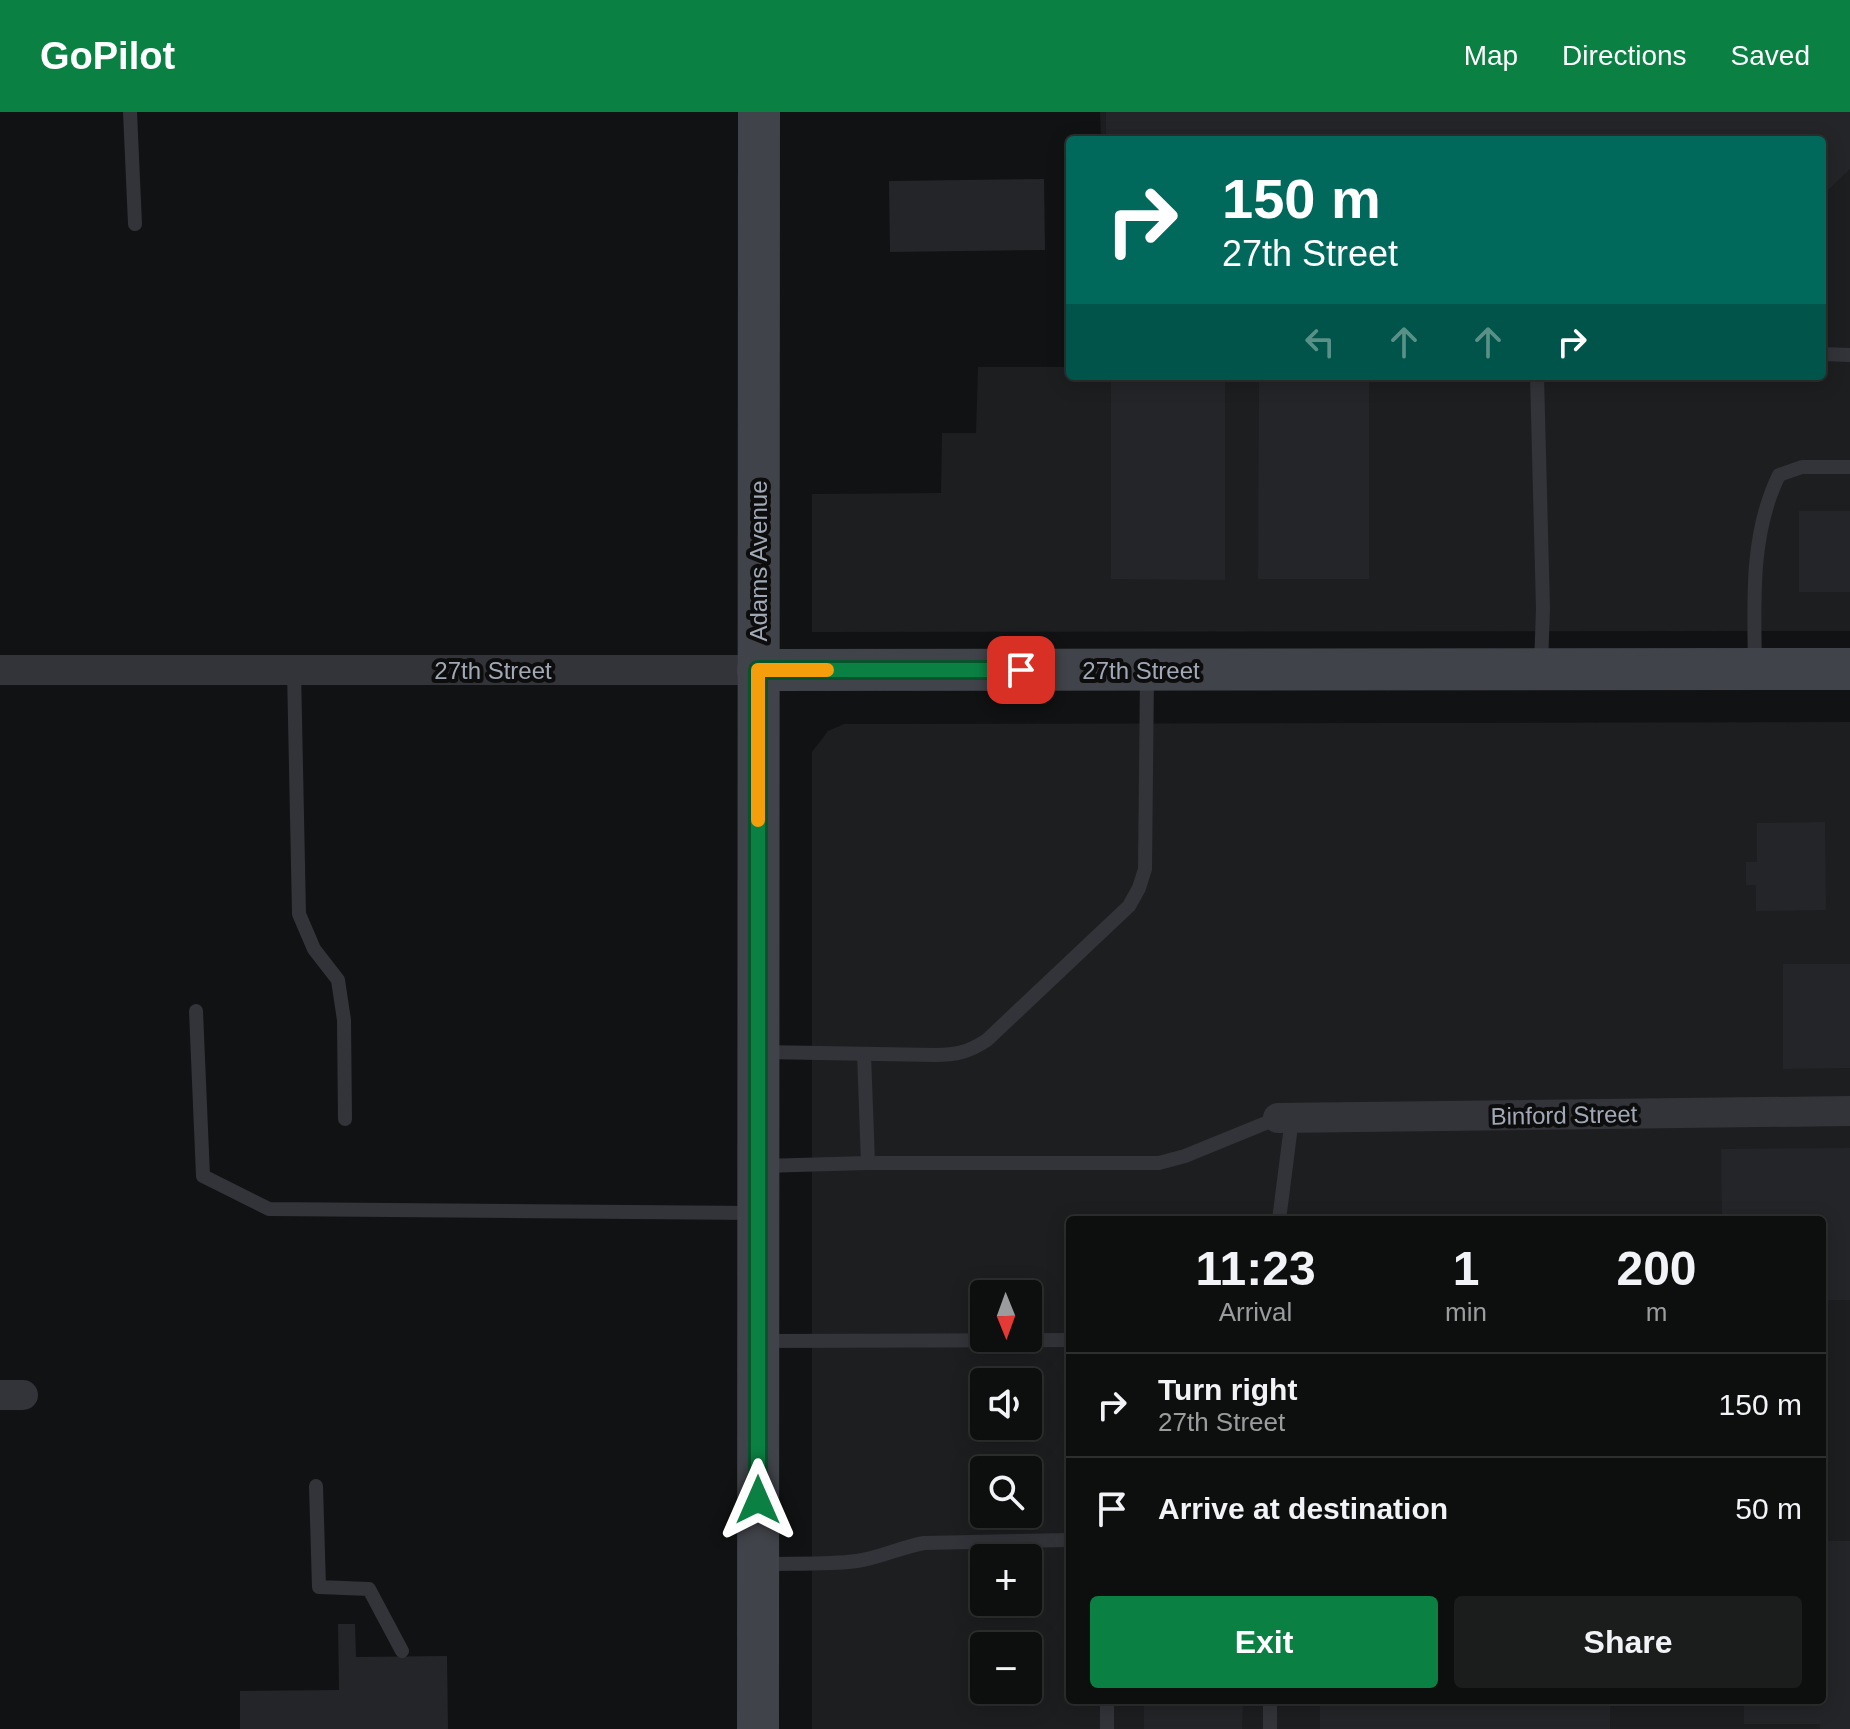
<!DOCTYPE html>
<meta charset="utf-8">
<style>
body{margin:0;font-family:Arial,sans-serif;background:#1b1c1c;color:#f1f3f6;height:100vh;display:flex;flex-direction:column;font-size:30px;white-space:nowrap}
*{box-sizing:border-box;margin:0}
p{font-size:26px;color:#9a9c9e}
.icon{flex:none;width:44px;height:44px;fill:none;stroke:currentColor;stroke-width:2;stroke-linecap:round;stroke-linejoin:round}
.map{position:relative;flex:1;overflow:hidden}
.side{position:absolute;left:1066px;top:1104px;width:760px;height:488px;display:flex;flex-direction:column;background:#0d0e0e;border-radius:8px;box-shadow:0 4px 20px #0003,0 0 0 2px #2d2e2e}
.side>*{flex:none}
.top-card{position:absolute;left:1066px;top:24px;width:760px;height:244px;border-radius:8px;box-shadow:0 4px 20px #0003,0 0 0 2px #2d2e2e;background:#00695c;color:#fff;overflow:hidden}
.needle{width:52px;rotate:179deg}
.buttons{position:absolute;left:970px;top:1168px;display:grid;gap:16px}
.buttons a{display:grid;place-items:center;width:72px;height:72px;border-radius:8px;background:#0d0e0e;box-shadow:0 4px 20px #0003,0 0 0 2px #2d2e2e;font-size:40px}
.pin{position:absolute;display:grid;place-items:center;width:68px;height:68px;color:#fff;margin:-34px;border-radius:16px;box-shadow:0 4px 12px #0006}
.me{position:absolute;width:88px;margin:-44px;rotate:0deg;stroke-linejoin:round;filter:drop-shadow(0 0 6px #0008)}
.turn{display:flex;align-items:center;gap:28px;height:168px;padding:0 24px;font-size:36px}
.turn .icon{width:104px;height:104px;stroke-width:2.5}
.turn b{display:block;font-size:56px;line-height:68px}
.lanes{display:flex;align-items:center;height:76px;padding:0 24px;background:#0003;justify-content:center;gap:40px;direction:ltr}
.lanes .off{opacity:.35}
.eta{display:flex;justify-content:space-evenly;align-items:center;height:136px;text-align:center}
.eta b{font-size:48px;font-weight:700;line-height:56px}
.action{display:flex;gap:16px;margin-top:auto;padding:16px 24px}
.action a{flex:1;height:92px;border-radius:8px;background:#0b8043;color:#fff;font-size:32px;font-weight:700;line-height:92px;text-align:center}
.action a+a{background:#1b1c1c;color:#f1f3f6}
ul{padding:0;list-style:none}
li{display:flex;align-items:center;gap:24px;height:104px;padding:0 24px;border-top:2px solid #2d2e2e}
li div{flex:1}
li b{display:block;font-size:30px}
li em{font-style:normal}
header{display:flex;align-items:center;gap:48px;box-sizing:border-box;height:112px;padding:0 40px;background:#0b8043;color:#fff}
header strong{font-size:38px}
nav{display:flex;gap:44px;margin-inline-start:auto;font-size:28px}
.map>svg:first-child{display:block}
.built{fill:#1d1e20;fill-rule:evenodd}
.building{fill:#242528}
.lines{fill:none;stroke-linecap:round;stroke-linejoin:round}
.lane{stroke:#323439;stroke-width:14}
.street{stroke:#323439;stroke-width:30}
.secondary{stroke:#404349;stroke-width:42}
.route-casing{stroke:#07532c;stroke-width:20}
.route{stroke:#0b8043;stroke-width:14}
.slow{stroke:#f59e0b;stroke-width:14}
.labels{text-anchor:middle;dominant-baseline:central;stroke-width:8;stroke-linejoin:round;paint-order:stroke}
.street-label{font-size:24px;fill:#a1a9b6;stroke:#0d0d0e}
</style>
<header>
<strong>GoPilot</strong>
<nav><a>Map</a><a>Directions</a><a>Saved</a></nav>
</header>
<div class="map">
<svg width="1850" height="1617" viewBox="0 0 1850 1617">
<rect width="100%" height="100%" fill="#111213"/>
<!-- built -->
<g class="built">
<path d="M 1100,0 L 1850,0 L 1850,519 L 812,520 L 812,382 L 941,381 L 942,321 L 976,321 L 978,255 L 1070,255 L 1070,264 L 1822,264 L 1822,28 L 1101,28 Z"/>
<path d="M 1850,610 L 1850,1617 L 812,1617 L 812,640 L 828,619 L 844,612 ZM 1070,1108 L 1822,1108 L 1822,1588 L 1070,1588 ZM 984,1182 L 1028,1182 L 1028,1226 L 984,1226 ZM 984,1270 L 1028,1270 L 1028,1314 L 984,1314 ZM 984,1358 L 1028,1358 L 1028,1402 L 984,1402 ZM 984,1446 L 1028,1446 L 1028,1490 L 984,1490 ZM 984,1534 L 1028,1534 L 1028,1578 L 984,1578 Z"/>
</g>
<!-- building -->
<g class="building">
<path d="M 1106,0 L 1850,0 L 1850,57 L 1826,80 L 1824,101 L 1822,101 L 1822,28 L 1106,28 Z"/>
<path d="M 1044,67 L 1045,138 L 890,140 L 889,69 Z"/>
<path d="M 1111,264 L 1225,264 L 1225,468 L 1111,467 Z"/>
<path d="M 1259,264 L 1369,264 L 1369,467 L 1258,467 Z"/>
<rect x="1799" y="399" width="51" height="81"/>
<path d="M 1825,710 L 1826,798 L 1756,799 L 1756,773 L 1746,773 L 1746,750 L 1757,750 L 1757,711 Z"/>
<path d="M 1783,852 L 1850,852 L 1850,956 L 1783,957 Z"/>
<path d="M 1850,1036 L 1850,1188 L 1822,1188 L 1822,1108 L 1722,1108 L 1721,1037 Z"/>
<path d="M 1822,1429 L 1850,1429 L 1850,1617 L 1820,1617 L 1820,1612 L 1744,1612 L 1744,1588 L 1822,1588 Z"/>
<path d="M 338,1512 L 355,1512 L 356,1545 L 447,1544 L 448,1617 L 240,1617 L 240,1579 L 339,1578 Z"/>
<path d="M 1144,1588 L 1243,1588 L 1242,1617 L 1144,1617 Z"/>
<rect x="1320" y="1588" width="290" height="29"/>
</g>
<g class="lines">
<!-- lane -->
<g class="lane">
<path d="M 130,0 L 135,112"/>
<path d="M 1822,242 L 1850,243"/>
<path d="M 1537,264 L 1543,497 L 1541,553"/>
<path d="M 1755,554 C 1754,490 1750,422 1779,363 L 1802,355 L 1850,355"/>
<path d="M 294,558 L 299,802 L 314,837 L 338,868 L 344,908 L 345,1007"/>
<path d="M 196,899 L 203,1064 L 269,1097 L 754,1101"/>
<path d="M 762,940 L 935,943 C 956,943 969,940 987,928 L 1129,794 L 1139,776 L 1145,757 L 1147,562"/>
<path d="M 868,1051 L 1159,1051 L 1185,1044 L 1278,1006"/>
<path d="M 762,1054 L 868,1051 L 864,942"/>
<path d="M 1279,1108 L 1292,1006"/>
<path d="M 763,1229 L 1070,1228"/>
<path d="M 316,1374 L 319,1475 L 369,1477 L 402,1539"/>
<path d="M 761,1452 C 793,1451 825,1453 857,1449 C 880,1446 901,1435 924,1431 L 1070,1428"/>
<path d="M 1107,1588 L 1107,1617"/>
<path d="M 1270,1617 L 1270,1588"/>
</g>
<!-- street -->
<g class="street">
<path d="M 0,558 L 758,558"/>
<path d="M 1278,1006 L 1850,999"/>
<path d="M 0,1283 L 23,1283"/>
</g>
<!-- secondary -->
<g class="secondary">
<path d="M 758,558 L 1850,557"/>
<path d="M 758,1617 L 759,0"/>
</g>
</g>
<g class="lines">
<!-- route casing -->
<g class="route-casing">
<path id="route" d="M 758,1388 L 758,558 L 1021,558"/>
</g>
<!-- route -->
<use href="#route" class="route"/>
<!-- slow -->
<path class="slow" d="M 758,708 L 758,558 L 827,558"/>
</g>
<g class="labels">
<!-- street labels -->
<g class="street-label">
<text transform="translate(758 449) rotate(-90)">Adams Avenue</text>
<text x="493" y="558">27th Street</text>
<text x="1141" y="558">27th Street</text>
<text transform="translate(1564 1003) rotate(-1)">Binford Street</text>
</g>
</g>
</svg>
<div class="buttons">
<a><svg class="needle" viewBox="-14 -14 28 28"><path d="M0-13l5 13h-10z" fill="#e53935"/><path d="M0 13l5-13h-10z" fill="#9a9c9e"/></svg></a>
<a><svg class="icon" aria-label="sound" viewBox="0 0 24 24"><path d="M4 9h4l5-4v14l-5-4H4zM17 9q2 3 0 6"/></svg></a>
<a><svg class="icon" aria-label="search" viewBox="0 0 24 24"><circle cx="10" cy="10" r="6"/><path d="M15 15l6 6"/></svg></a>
<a>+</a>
<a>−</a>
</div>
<div class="pin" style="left:1021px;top:558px;background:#d93025"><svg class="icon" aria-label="arrive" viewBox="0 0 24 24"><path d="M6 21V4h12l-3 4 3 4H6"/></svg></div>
<svg class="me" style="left:758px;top:1388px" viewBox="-20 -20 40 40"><path d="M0-17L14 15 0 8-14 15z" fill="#0b8043" stroke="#fff" stroke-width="4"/></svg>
<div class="top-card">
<div class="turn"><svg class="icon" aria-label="right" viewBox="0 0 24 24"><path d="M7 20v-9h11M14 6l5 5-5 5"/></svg><div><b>150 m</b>27th Street</div></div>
<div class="lanes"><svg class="icon off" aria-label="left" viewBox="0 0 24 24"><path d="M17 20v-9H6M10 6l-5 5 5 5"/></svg><svg class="icon off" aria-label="ahead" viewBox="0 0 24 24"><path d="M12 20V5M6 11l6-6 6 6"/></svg><svg class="icon off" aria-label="ahead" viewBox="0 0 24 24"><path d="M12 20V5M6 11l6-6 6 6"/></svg><svg class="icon" aria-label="right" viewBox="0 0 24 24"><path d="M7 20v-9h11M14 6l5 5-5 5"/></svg></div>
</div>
<section class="side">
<div class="eta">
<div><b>11:23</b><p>Arrival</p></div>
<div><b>1</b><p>min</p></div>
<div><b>200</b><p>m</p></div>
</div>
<ul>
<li><svg class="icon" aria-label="right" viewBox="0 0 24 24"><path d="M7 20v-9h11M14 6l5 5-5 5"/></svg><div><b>Turn right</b><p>27th Street</p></div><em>150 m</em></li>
<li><svg class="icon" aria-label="arrive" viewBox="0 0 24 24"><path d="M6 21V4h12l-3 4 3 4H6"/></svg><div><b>Arrive at destination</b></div><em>50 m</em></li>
</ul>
<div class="action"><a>Exit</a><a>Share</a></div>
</section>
</div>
